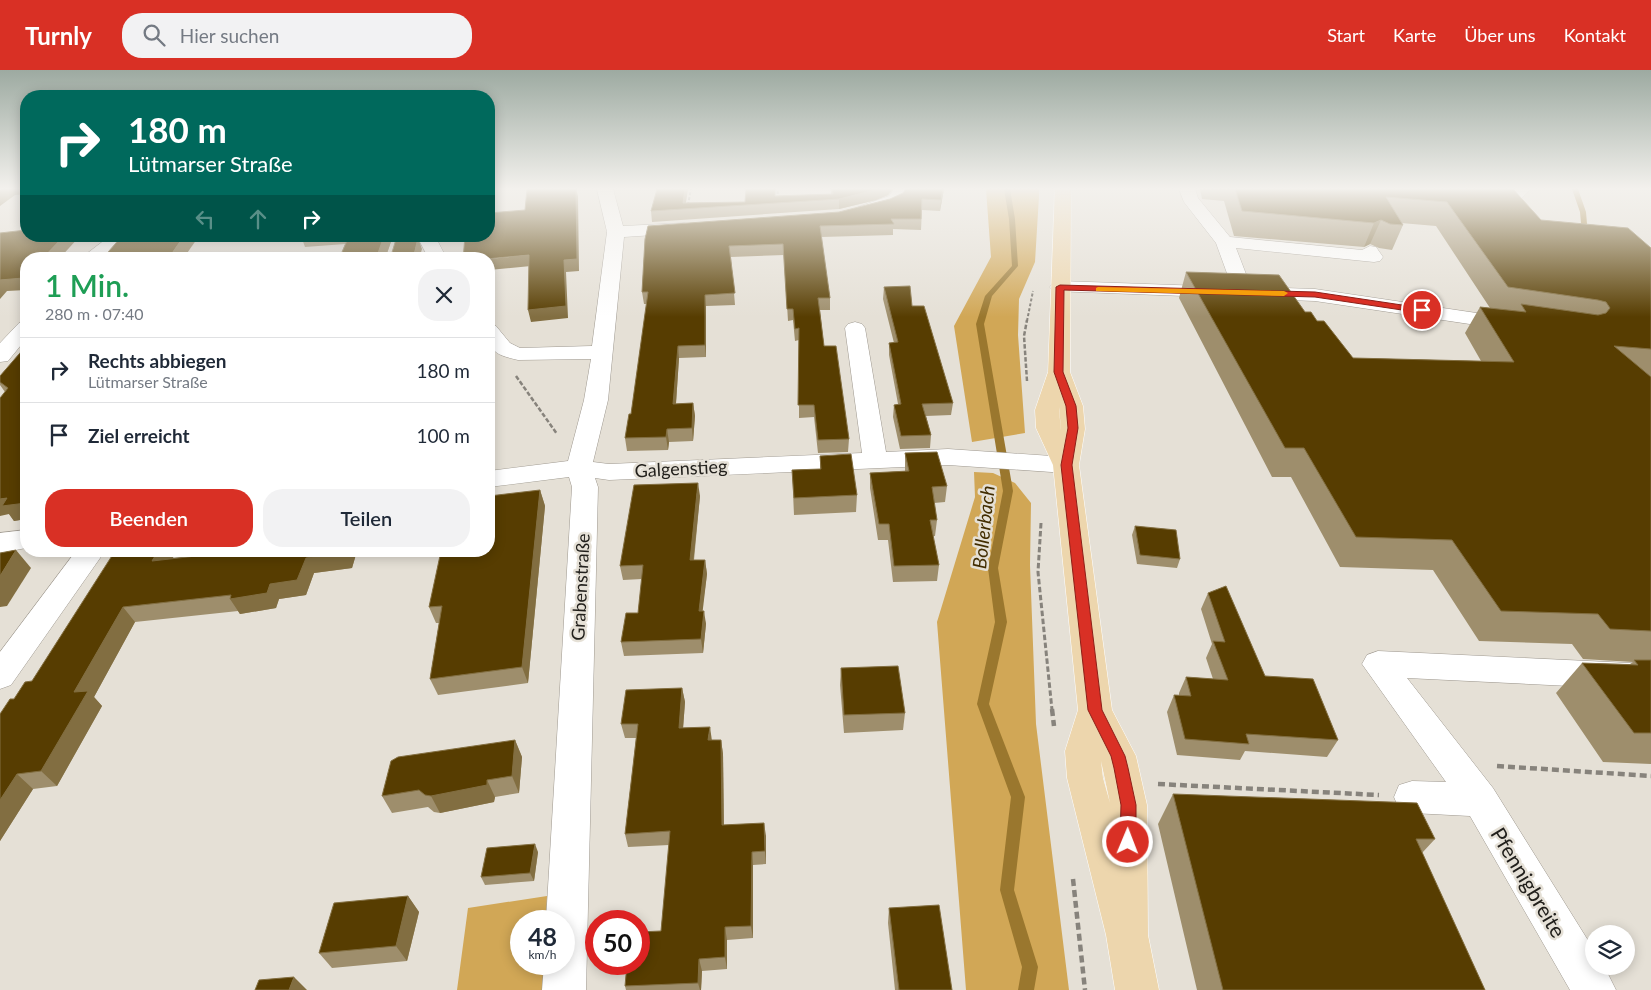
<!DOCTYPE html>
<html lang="de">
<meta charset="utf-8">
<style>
body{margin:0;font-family:Lato,sans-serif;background:#f2f2f3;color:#1f2937;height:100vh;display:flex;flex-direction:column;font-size:19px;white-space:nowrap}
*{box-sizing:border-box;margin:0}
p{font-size:16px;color:#747a83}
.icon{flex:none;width:28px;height:28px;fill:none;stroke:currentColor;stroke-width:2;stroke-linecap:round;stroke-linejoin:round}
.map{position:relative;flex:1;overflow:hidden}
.panel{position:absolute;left:20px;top:182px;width:475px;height:305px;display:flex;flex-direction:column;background:#fff;border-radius:20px;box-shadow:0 2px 12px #0003}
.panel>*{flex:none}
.banner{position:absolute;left:20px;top:20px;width:475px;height:152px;border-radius:20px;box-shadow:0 2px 12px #0003;background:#00695c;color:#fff;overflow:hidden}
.tools{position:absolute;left:1585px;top:855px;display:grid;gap:10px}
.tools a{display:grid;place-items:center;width:50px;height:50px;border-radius:50%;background:#fff;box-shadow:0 2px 12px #0003;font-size:25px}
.speed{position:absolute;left:510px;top:840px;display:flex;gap:10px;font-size:25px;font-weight:700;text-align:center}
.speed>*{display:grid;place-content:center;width:65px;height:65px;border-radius:50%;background:#fff;box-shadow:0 2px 12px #0003;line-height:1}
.speed small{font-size:12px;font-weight:400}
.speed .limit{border:8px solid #d22;background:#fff;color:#111}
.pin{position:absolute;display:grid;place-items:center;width:42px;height:42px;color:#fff;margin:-21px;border:2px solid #fff;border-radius:50%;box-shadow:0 1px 5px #0007}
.me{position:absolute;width:55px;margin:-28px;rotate:1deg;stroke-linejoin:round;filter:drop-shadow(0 0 4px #0008)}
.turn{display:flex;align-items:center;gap:18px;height:105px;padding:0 25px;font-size:22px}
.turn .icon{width:65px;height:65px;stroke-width:2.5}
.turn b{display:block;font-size:35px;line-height:42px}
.lanes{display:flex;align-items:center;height:48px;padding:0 25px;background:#0003;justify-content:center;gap:25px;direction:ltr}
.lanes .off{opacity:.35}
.round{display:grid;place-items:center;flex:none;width:52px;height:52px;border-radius:20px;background:#f2f2f3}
.overview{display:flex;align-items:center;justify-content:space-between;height:85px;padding:0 25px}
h1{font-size:30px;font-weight:600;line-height:38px;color:#1e9e55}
.primary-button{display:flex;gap:10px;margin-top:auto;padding:10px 25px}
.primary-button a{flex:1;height:58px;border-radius:20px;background:#d93025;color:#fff;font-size:20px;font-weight:600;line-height:58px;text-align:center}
.primary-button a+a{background:#f2f2f3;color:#1f2937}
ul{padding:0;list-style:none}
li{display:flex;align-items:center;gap:15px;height:65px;padding:0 25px;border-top:1px solid #e0e1e3}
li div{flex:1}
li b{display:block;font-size:19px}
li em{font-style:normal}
header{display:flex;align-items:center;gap:30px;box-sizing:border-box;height:70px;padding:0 25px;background:#d93025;color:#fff}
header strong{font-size:24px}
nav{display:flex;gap:28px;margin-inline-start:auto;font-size:18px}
.search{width:350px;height:45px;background:#f2f2f3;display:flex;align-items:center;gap:12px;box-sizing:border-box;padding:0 18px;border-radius:20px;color:#747a83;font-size:19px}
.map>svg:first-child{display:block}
.green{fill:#d1a756}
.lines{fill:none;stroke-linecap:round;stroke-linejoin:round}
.stream{fill:#9a772e;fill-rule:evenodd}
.minor-casing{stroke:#9e988f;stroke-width:1}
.major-casing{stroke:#fff;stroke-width:1}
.path-far3{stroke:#87837c;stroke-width:2;stroke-dasharray:3 2;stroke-linecap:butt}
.path-far2{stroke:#87837c;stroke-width:2.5;stroke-dasharray:4.5 2;stroke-linecap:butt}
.path-far1{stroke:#87837c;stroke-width:3;stroke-dasharray:5.5 2.5;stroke-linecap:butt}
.path{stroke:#87837c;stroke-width:4.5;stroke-dasharray:7 4;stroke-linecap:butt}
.minor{fill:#fff;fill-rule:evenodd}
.major{fill:#edd6ad;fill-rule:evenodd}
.wall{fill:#9e8e6c}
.shaded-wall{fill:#826e41}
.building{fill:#573d01;stroke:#826e41}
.route{fill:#d93025;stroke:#8d1f18}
.slow{fill:#f59e0b}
.labels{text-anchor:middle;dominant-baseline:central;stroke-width:5;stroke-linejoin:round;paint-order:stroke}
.street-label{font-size:18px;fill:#22201c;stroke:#e5e0d6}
.water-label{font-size:19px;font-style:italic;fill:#422d01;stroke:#e5e0d6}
.near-street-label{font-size:21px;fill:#22201c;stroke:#e5e0d6}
</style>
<header>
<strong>Turnly</strong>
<div class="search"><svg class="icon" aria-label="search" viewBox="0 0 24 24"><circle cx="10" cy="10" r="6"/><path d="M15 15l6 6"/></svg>Hier suchen</div>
<nav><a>Start</a><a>Karte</a><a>Über uns</a><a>Kontakt</a></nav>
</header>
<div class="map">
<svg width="1651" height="920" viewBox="0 0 1651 920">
<rect width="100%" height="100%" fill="#e5e0d6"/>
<!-- green -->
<g class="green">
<path d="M 986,119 L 1039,119 L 1039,126 L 1035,192 L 1019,229 L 1018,265 L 1025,363 L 972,372 L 954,256 L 991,187 Z"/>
<path d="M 974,402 L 993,403 L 1015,413 L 1031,433 L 1030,495 L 1036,654 L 1069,920 L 966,920 L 937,552 L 975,427 Z"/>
<path d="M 547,826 L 546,851 L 521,851 L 521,894 L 544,894 L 543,920 L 457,920 L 468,838 Z"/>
</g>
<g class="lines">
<!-- stream -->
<g class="stream">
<path d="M 1004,119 L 1010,119 L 1015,149 L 1018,196 L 992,226 L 984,254 L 1013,421 L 998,498 L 1007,552 L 989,634 L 1025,727 L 1014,820 L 1038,897 L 1034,920 L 1018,920 L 1022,897 L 1000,820 L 1011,727 L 977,634 L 995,552 L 988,498 L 1003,421 L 976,254 L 985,226 L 1012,196 L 1009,149 Z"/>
<path d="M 1572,119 L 1578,119 L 1586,142 L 1587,154 L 1574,162 L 1571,160 L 1572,159 L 1581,153 L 1580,142 Z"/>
</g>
<!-- minor casing -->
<g class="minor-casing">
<g id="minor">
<path d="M 597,119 L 613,119 L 623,156 L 684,153 L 690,154 L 693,158 L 690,162 L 684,163 L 624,167 L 608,330 L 593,392 L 609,394 L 862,383 L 845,258 L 848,254 L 855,252 L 862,254 L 865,258 L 886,382 L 948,379 L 1066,387 L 1075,390 L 1079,395 L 1075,400 L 1066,403 L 948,395 L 609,410 L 595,408 L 598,417 L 586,920 L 542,920 L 544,894 L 564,894 L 564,851 L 546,851 L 572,417 L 569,407 L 489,417 L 489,401 L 568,391 L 584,330 L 591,289 L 518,290 C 492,284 489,281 489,254 L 496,256 L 510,273 L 520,278 L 592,276 L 607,162 Z"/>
<path d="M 894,119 L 910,119 L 901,132 L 864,146 L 858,145 L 856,141 L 858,137 L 889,126 Z"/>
<path d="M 1179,119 L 1195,119 L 1198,128 L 1230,167 L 1362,180 L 1370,176 L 1376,177 L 1383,187 L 1380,191 L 1374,192 L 1236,178 L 1251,217 L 1315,219 L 1510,248 L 1517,250 L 1520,254 L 1517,258 L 1510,260 L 1315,231 L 1053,221 L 1050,217 L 1053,213 L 1060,211 L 1232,217 L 1216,173 L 1184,132 Z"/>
<path d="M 1512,119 L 1528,119 L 1529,121 L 1521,129 L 1515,131 L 1507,126 Z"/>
<path d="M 110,166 L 131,166 L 101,189 L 80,189 Z"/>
<path d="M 417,166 L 435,166 L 447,189 L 429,189 Z"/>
<path d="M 26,251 L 26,269 L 8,291 L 0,292 L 0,273 L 19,253 Z"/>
<path d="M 26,460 L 26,478 L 0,483 L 0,463 Z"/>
<path d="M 76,481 L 105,481 L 11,615 L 0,619 L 0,582 Z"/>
<path d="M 1378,581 L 1651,594 L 1651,620 L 1407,608 L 1493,718 L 1594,880 L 1594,896 L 1604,896 L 1616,920 L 1570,920 L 1470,746 L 1412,743 L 1399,739 L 1394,727 L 1399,715 L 1412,711 L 1446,712 L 1362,594 L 1367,585 Z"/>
</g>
</g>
<!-- major casing -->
<g class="major-casing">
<path id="major" d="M 1055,119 L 1071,119 L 1070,302 L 1083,336 L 1085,359 L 1079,395 L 1112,640 L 1136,686 L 1147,735 L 1148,865 L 1159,920 L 1115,920 L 1106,865 L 1067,708 L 1065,681 L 1078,640 L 1053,395 L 1036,358 L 1035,340 L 1048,302 ZM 1059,337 L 1061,359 L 1061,360 L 1059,340 ZM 1101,691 L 1110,733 L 1103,708 Z"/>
</g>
<!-- path-far3 -->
<g class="path-far3">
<path d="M 777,129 L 778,119"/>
<path d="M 688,135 L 691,119"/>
<path d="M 1027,251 L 1033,221"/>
</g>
<!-- path-far2 -->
<g class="path-far2">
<path d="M 516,306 L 557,364"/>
<path d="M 1027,311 L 1024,266 L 1027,250"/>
</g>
<!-- path-far1 -->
<path class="path-far1" d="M 1041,453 L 1038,502 L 1052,640"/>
<!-- path -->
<g class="path">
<path d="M 1052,639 L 1054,656"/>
<path d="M 1497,696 L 1651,706"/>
<path d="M 1158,714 L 1379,725"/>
<path d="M 1073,809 L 1085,920"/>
</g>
<!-- minor -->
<use href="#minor" class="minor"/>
<!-- major -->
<use href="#major" class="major"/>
</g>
<!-- wall -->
<g class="wall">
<path d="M 831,119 L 893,119 L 888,125 L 876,130 L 839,139 L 652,152 L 651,141 L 686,133 L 745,132 L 775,126 L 831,124 Z"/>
<path d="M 944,119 L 940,141 L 922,140 L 921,160 L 893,159 L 893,165 L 821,167 L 830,228 L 830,240 L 820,240 L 824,276 L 849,369 L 848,382 L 818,383 L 814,347 L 799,348 L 799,270 L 795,271 L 793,250 L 788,251 L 784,185 L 731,187 L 735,235 L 706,236 L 706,287 L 679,288 L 676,334 L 693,333 L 695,346 L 693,371 L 669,372 L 668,380 L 627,381 L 625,368 L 631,344 L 647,234 L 644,234 L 642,222 L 645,169 L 839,142 Z"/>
<path d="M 1200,119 L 1513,119 L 1541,150 L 1651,178 L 1651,694 L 1603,692 L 1556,623 L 1582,593 L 1630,594 L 1633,592 L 1583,589 L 1572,574 L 1479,571 L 1433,500 L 1340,497 L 1291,407 L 1272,407 L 1179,228 L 1186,202 L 1305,242 L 1317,251 L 1353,288 L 1481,291 L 1465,263 L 1480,237 L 1490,238 L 1436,156 L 1401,153 L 1403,155 L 1392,180 L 1379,178 L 1370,174 L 1364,177 L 1234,166 L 1224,131 L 1202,129 Z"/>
<path d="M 301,166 L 393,166 L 385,189 L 339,189 L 345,174 L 305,177 Z"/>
<path d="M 884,217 L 912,236 L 953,333 L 951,345 L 926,346 L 931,365 L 930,378 L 900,379 L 893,347 L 894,335 L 898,334 L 889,285 L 889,273 L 894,273 L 883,229 Z"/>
<path d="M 26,276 L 26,449 L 14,451 L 9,444 L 5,322 L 0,315 L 0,306 Z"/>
<path d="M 905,383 L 947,416 L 945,432 L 934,433 L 937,450 L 935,466 L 933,466 L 939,495 L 937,511 L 893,512 L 888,470 L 878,470 L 870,418 L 870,403 L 905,401 Z"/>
<path d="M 820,386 L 857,425 L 856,442 L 794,445 L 792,400 L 820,399 Z"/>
<path d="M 540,420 L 545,436 L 528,613 L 438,625 L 430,609 L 439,553 L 436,553 L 429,537 L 441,481 L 435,482 L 435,481 L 489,481 Z"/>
<path d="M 700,426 L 694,490 L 705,490 L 707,504 L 702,541 L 706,554 L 703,583 L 624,586 L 621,572 L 638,543 L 642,509 L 623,510 L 620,496 Z"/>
<path d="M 1135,456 L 1180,489 L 1177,498 L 1137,494 L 1132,465 Z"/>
<path d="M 240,481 L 357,481 L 352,498 L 314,503 L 306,525 L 279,529 L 276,538 L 240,544 L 238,541 L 135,552 L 94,627 L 102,636 L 57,716 L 33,719 L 0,771 L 0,644 L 32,611 L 176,482 L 173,488 Z"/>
<path d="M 1208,523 L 1265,606 L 1338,670 L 1327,687 L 1245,681 L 1240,690 L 1177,685 L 1167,642 L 1174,625 L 1179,626 L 1179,623 L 1186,607 L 1213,609 L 1206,588 L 1212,574 L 1201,539 Z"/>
<path d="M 841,598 L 905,643 L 903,660 L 844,663 L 840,615 Z"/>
<path d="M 682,618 L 685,632 L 683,658 L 712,670 L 721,670 L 723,684 L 724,755 L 766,766 L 766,794 L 753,795 L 753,868 L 727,870 L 727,899 L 702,901 L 701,920 L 626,920 L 625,916 L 661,861 L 669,775 L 628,777 L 625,764 L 636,668 L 625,668 L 621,654 Z"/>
<path d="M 515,670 L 522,687 L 519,723 L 495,727 L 494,732 L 440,743 L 434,742 L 428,737 L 392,743 L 382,726 Z"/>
<path d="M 1173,724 L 1435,769 L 1422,783 L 1485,920 L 1197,920 L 1158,754 Z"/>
<path d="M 538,782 L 534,811 L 485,815 L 481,807 Z"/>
<path d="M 408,826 L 419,842 L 407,891 L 332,898 L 319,883 Z"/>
<path d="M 889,838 L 952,920 L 895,920 L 888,853 Z"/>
</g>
<!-- shaded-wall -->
<g class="shaded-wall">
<path d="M 2,119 L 26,119 L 26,124 L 15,125 L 0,136 L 0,120 Z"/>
<path d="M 576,119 L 578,126 L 579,201 L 566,202 L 568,248 L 531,252 L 528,240 L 564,190 Z"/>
<path d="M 685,119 L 688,119 L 685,139 L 683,133 Z"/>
<path d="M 879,119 L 893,119 L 888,125 L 876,130 L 839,139 L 839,129 Z"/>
<path d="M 943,119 L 944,119 L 940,141 L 941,130 Z"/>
<path d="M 1381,150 L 1370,174 L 1364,177 L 1374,153 Z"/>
<path d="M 64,166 L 79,166 L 79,167 L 59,189 L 42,189 Z"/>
<path d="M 184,166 L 199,166 L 183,189 L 168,189 Z"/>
<path d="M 384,166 L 393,166 L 385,189 L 376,189 Z"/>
<path d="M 418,168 L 422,179 L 419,189 L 413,189 Z"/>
<path d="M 529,185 L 531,196 L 489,200 L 489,189 Z"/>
<path d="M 26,205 L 26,220 L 7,221 L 0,229 L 0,210 Z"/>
<path d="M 705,225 L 706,236 L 706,287 L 705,275 Z"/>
<path d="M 678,276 L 679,288 L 675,347 L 673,334 Z"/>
<path d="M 693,333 L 695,346 L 693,371 L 692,358 Z"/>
<path d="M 667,359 L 669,372 L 668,380 L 666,367 Z"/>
<path d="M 698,413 L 700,426 L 692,504 L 690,490 Z"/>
<path d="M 540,420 L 545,436 L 528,613 L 522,597 Z"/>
<path d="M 7,428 L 26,433 L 26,449 L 14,451 L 9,444 L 0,446 L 0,429 Z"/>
<path d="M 16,480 L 31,498 L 7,536 L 0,537 L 0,506 Z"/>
<path d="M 158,481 L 176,481 L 176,482 L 163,506 L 152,491 Z"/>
<path d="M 345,481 L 357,481 L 352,498 L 314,503 L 306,525 L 279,529 L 276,538 L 240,544 L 230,529 L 270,514 L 306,488 Z"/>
<path d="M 705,490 L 707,504 L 701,555 L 699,541 Z"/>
<path d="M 123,537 L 135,552 L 94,627 L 102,636 L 57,716 L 41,701 L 74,622 Z"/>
<path d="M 704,541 L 706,554 L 703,583 L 701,569 Z"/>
<path d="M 682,618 L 685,632 L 682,672 L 679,658 Z"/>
<path d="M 710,657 L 712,671 L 708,670 Z"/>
<path d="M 515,670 L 522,687 L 519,723 L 512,706 Z"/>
<path d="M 721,670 L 723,684 L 724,768 L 722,755 Z"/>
<path d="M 17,704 L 33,719 L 0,771 L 0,730 Z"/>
<path d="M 487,710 L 495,727 L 494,732 L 440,743 L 431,726 Z"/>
<path d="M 764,753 L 766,766 L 766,794 L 765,781 Z"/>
<path d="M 535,774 L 538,782 L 534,811 L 530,803 Z"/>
<path d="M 752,782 L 753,795 L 753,868 L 751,856 Z"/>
<path d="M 408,826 L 419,842 L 407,891 L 396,876 Z"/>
<path d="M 725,857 L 727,870 L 727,899 L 725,887 Z"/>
<path d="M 699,889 L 702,901 L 701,920 L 700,920 L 698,913 Z"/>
<path d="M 294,907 L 307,920 L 289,920 Z"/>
</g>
<!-- building -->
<g class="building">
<path d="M 527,119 L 576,119 L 577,189 L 564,190 L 566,236 L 528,240 L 529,185 L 486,189 L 463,189 L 465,166 L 489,166 L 489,143 L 525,140 Z"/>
<path d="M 657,119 L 685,119 L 683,133 L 745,132 L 746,119 L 775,119 L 775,126 L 833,124 L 832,119 L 879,119 L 839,129 L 651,141 Z"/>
<path d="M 906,119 L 943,119 L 941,130 L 922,129 L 921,149 L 891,149 L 894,154 L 820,156 L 830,228 L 818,228 L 824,276 L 836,276 L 849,369 L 818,370 L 814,335 L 798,335 L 799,258 L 795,259 L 793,239 L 787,239 L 783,174 L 729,176 L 735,223 L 705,225 L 705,275 L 678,276 L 673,334 L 693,333 L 692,358 L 667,359 L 666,367 L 625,368 L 629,344 L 631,344 L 648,222 L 642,222 L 645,169 L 648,156 L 839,142 L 890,129 L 903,123 Z"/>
<path d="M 1235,119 L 1513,119 L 1541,150 L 1628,158 L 1651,178 L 1651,279 L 1614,276 L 1651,307 L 1651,561 L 1610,559 L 1598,544 L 1501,541 L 1452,470 L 1356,467 L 1304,378 L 1285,378 L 1186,202 L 1279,205 L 1305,242 L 1311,242 L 1317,251 L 1324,251 L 1353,288 L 1514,292 L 1480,237 L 1526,242 L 1521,234 L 1598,245 L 1606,243 L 1610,238 L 1606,232 L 1598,230 L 1508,217 L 1447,132 L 1386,127 L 1403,155 L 1390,154 L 1381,150 L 1374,153 L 1242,141 Z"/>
<path d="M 26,160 L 26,166 L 64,166 L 42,189 L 26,189 L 26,205 L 23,208 L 0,210 L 0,163 Z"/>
<path d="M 122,166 L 184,166 L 168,189 L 102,189 Z"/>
<path d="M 349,166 L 384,166 L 376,189 L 339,189 Z"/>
<path d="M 397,166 L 417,166 L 418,168 L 413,189 L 390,189 Z"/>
<path d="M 910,216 L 912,236 L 924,236 L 953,333 L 922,334 L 931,365 L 901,366 L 894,335 L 901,334 L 889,273 L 898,272 L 884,217 Z"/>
<path d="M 26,276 L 26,397 L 25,398 L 26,398 L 26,433 L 2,436 L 7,428 L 0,429 L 0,328 L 8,318 L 0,312 L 0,306 Z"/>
<path d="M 937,382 L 947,416 L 932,417 L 937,450 L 930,450 L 939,495 L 894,496 L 889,454 L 879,454 L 870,403 L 909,401 L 905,383 Z"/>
<path d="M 851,384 L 857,425 L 794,428 L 792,400 L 821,399 L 820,386 Z"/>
<path d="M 698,413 L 690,490 L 705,490 L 699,541 L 704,541 L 701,569 L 621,572 L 626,543 L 638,543 L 643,495 L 620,496 L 634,415 Z"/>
<path d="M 540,420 L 522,597 L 430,609 L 442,536 L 429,537 L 441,481 L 489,481 L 489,426 Z"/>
<path d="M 1135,456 L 1176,460 L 1180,489 L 1140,485 Z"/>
<path d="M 16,480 L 0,506 L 0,483 Z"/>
<path d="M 115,481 L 158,481 L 152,491 L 240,481 L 345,481 L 345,482 L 306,488 L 297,510 L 270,514 L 267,523 L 230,529 L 231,525 L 123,537 L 74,622 L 88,621 L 41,701 L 17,704 L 0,730 L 0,644 L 10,629 L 14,629 L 25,612 L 32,611 Z"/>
<path d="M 1226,516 L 1265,606 L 1313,609 L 1338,670 L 1246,664 L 1249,674 L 1185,669 L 1174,625 L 1191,626 L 1186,607 L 1228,610 L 1213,571 L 1225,572 L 1208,523 Z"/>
<path d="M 1634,590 L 1651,590 L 1651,663 L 1634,663 L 1582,593 L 1638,595 Z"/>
<path d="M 898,596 L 905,643 L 844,645 L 841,598 Z"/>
<path d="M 682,618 L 679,658 L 710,657 L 708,670 L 721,670 L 722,755 L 764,753 L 765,781 L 752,782 L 751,856 L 725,857 L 725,887 L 699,889 L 698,913 L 625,916 L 627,894 L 639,894 L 639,862 L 661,861 L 670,761 L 625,764 L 638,654 L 621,654 L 626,620 Z"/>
<path d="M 515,670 L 512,706 L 487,710 L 487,715 L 431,726 L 425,725 L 419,720 L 382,726 L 391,691 L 398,687 Z"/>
<path d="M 1173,724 L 1417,733 L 1435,769 L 1416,769 L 1485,920 L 1223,920 Z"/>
<path d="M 535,774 L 530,803 L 481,807 L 487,778 Z"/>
<path d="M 408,826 L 396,876 L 319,883 L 334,833 Z"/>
<path d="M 939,835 L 952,920 L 899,920 L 889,838 Z"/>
<path d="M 294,907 L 289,920 L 255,920 L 259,910 Z"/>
</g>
<!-- sky -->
<linearGradient id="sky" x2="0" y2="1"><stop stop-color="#9daaa1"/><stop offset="0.48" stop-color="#f3f1ed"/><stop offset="1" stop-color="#f3f1ed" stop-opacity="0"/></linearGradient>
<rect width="1651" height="247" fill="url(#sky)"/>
<!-- route -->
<path class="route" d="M 1060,215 L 1315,222 L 1422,238 L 1426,240 L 1422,243 L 1315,227 L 1064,220 L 1063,302 L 1076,336 L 1078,358 L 1072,395 L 1102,640 L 1125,686 L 1128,698 L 1136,735 L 1136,772 L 1134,778 L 1128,780 L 1123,778 L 1120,772 L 1121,735 L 1114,698 L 1111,686 L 1088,640 L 1061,395 L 1068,358 L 1066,336 L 1054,302 L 1056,217 Z"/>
<!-- slow -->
<path class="slow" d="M 1098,217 L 1284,221 L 1288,223 L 1284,226 L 1096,221 L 1096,218 Z"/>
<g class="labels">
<!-- street labels -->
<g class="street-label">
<text transform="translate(681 398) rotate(-3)">Galgenstieg</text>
<text transform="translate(580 517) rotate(-87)">Grabenstraße</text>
</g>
<!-- water labels -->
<g class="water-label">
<text transform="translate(983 457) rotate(-84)">Bollerbach</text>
</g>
<!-- near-street labels -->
<g class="near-street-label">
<text transform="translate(1529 812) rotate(59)">Pfennigbreite</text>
</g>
</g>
</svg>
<div class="tools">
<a><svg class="icon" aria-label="layers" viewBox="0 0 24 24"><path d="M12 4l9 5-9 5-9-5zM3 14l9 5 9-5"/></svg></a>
</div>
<div class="speed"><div>48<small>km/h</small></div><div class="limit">50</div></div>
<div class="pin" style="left:1422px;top:240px;background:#d93025"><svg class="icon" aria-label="arrive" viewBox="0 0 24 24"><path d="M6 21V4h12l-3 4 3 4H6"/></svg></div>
<svg class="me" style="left:1128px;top:772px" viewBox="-20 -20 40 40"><circle r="17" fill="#d93025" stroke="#fff" stroke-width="3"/><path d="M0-11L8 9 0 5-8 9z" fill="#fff"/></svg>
<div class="banner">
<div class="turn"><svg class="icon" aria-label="right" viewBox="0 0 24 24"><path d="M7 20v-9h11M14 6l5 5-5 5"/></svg><div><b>180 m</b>Lütmarser Straße</div></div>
<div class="lanes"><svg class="icon off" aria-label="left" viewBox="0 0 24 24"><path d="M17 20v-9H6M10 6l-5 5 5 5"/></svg><svg class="icon off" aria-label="ahead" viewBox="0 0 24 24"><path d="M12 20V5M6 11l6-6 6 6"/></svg><svg class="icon" aria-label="right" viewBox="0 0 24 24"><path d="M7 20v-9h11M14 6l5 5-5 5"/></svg></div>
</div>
<section class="panel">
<div class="overview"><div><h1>1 Min.</h1><p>280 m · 07:40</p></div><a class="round"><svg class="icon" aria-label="close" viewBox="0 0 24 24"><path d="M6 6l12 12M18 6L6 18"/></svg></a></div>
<ul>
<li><svg class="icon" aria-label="right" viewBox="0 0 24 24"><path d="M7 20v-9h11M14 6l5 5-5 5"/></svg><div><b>Rechts abbiegen</b><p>Lütmarser Straße</p></div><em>180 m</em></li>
<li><svg class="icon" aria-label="arrive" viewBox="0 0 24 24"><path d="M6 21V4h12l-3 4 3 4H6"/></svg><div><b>Ziel erreicht</b></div><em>100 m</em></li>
</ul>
<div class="primary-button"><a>Beenden</a><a>Teilen</a></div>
</section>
</div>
